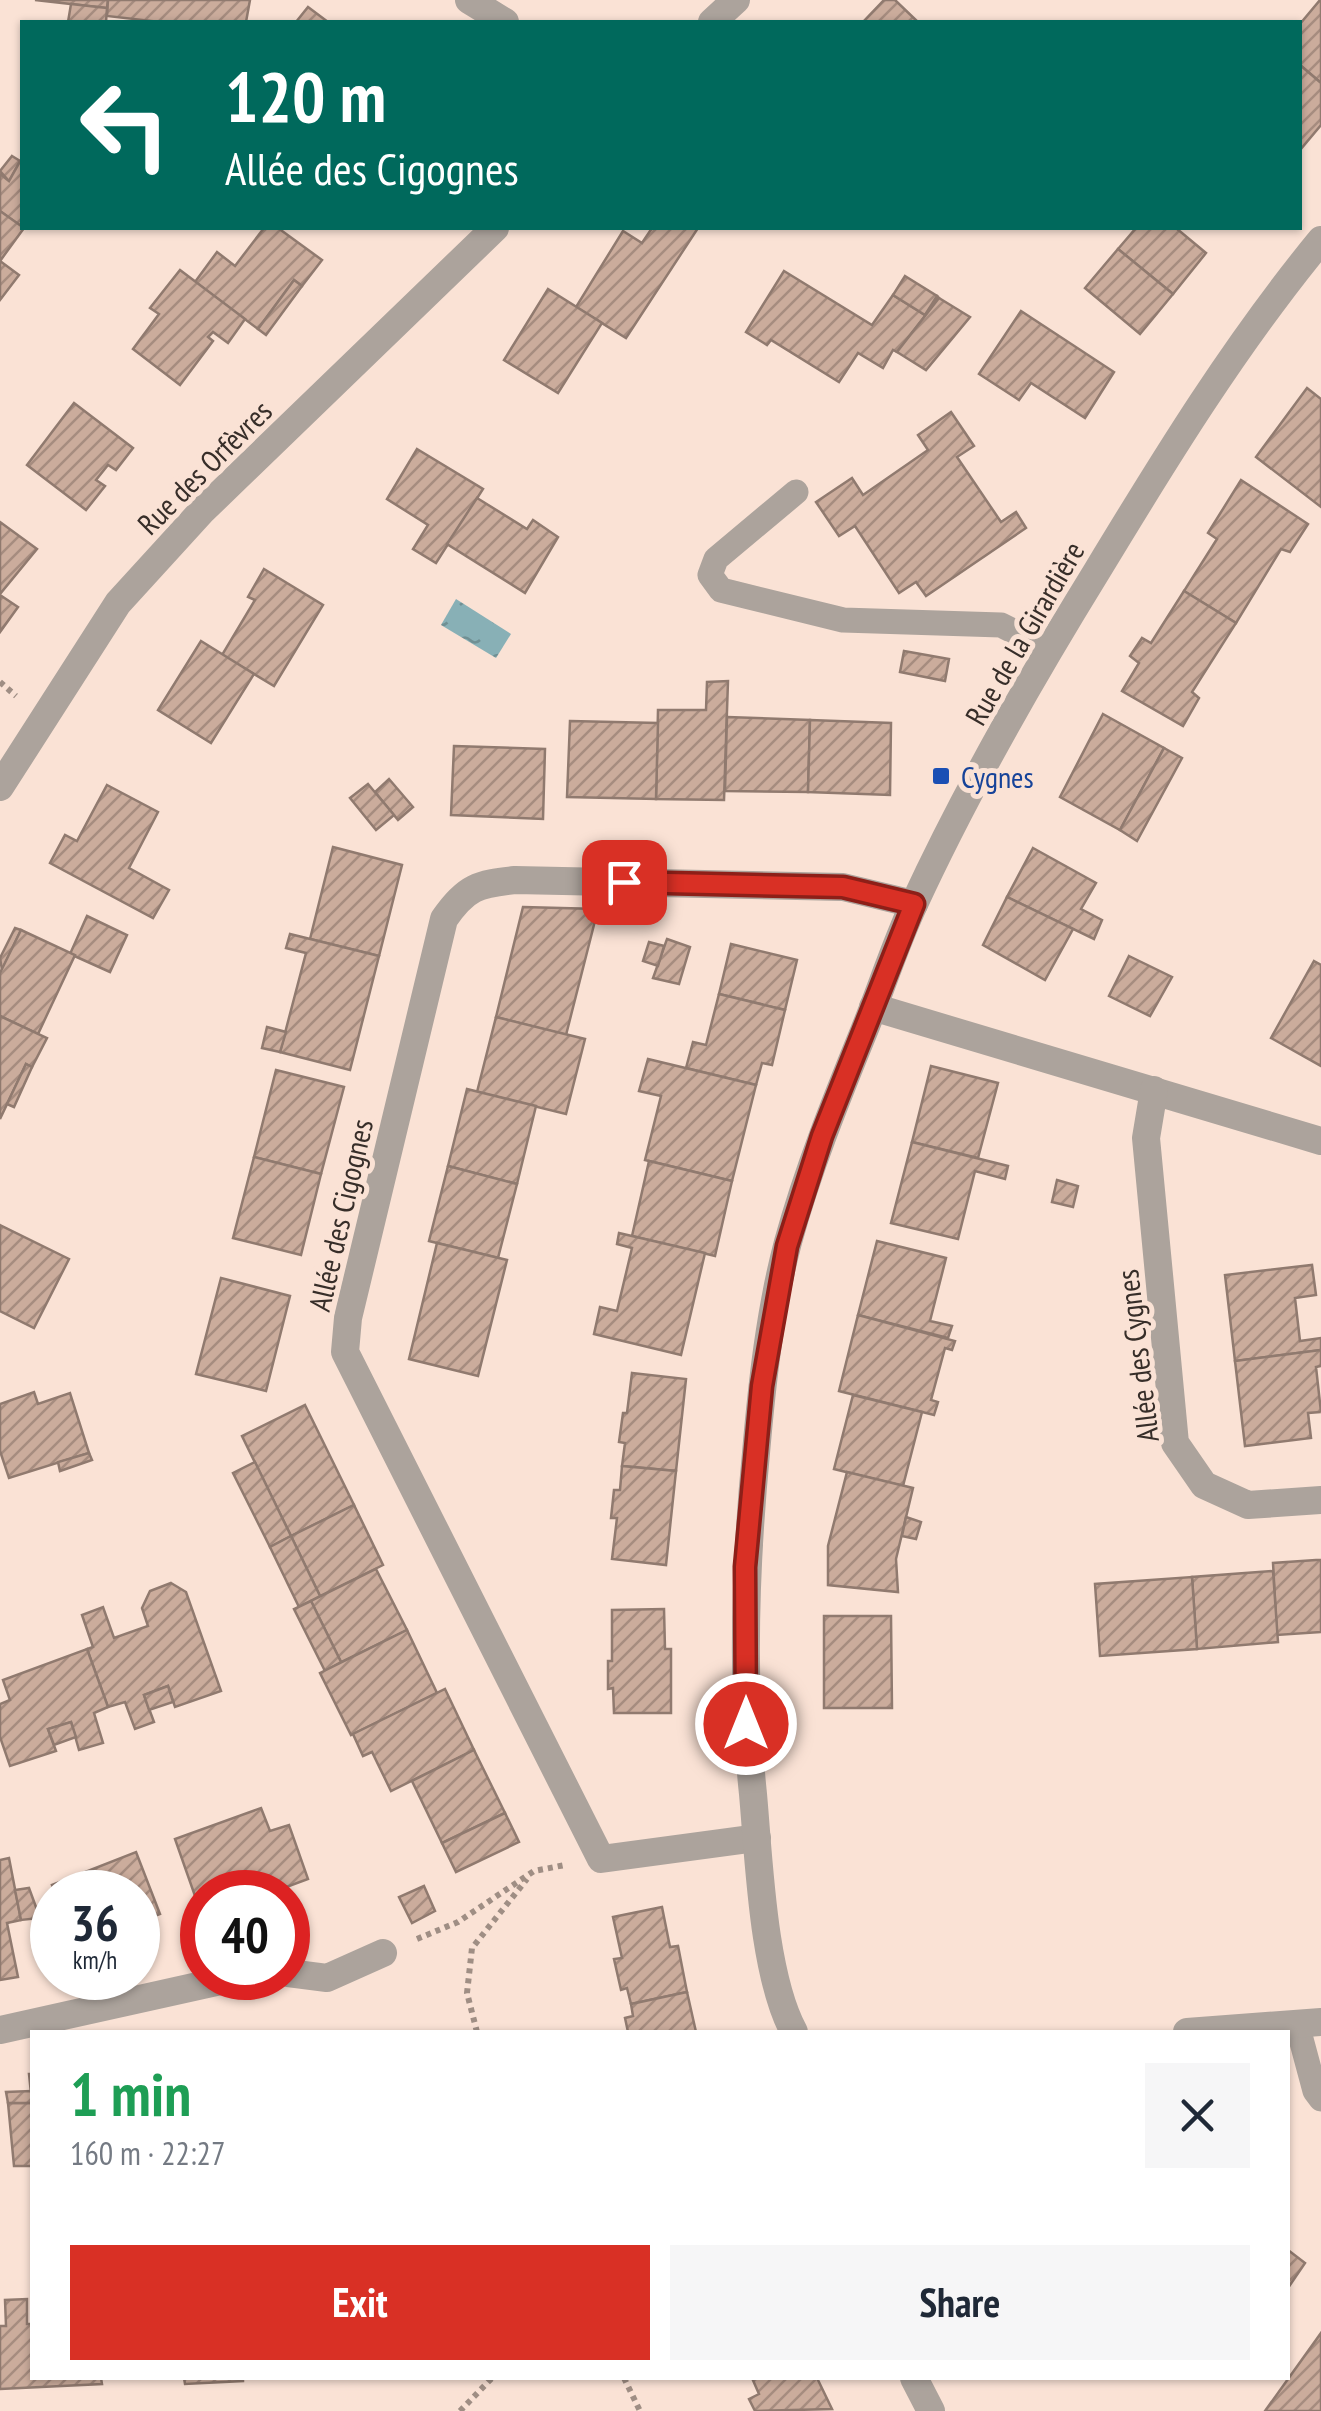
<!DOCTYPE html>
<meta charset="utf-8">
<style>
body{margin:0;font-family:"PT Sans Narrow",sans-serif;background:#f6f6f7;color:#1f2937;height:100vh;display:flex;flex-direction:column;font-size:38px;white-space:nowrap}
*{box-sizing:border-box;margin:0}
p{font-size:32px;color:#747a83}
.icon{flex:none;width:55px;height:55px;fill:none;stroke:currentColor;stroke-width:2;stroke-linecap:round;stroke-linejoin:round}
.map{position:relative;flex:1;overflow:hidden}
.sheet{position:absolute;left:30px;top:2030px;width:1260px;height:350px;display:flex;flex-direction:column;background:#fff;border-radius:0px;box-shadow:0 2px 8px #0004}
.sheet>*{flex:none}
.top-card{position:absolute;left:20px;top:20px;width:1282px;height:210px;border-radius:0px;box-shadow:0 2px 8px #0004;background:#00695c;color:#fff;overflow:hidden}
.speed{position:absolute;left:30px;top:1870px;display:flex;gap:20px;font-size:50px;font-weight:700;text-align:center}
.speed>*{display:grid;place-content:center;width:130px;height:130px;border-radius:50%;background:#fff;box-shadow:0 2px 8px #0004;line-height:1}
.speed small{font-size:25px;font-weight:400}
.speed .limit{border:15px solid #d22;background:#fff;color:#111}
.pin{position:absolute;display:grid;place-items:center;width:85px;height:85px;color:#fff;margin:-42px;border-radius:20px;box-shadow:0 5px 15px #0006}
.me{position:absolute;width:110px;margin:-55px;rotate:0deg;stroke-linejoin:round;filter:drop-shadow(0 0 8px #0008)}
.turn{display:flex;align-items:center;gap:35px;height:210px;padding:0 40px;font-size:45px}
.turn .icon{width:130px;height:130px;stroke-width:2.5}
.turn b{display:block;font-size:70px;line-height:85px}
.round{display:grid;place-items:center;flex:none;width:105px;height:105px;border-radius:0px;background:#f6f6f7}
.headline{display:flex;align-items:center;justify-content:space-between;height:170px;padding:0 40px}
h1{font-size:60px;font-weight:600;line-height:75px;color:#1e9e55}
.cta{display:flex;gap:20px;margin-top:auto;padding:20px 40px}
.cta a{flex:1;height:115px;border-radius:0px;background:#d93025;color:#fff;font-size:40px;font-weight:600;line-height:115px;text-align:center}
.cta a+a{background:#f6f6f7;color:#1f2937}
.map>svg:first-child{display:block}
.water{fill:url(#water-ripples)}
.building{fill:url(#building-hatch);stroke:#907a6f;stroke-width:2.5}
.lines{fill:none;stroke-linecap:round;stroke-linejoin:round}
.path{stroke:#9f8e84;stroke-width:6;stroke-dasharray:5 5;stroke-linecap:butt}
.service{stroke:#aca39c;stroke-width:25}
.minor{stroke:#aca39c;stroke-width:28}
.tertiary{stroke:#aca39c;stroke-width:28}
.route-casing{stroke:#8d1f18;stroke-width:25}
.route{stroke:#d93025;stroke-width:18}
.transit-dot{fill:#1a4fb4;stroke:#fae2d5;stroke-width:4}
.labels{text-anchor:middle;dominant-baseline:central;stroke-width:10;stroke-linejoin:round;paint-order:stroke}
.street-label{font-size:30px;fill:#372e29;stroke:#fae2d5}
.transit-label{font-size:30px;fill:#164399;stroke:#fae2d5;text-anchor:start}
</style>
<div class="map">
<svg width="1321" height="2411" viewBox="0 0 1321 2411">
<defs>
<pattern id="water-ripples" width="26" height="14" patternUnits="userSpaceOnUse" patternTransform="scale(2.5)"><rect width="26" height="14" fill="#88b0b6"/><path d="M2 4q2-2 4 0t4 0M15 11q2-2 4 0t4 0" fill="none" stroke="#709094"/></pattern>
<pattern id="building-hatch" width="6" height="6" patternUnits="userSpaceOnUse" patternTransform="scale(2.5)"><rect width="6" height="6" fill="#cbac9c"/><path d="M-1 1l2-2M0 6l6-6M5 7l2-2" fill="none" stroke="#a68c7f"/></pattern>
</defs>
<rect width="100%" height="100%" fill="#fae2d5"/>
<!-- water -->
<path class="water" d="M 456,599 L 511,634 L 496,658 L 441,625 Z"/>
<!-- building -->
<g class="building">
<path d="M 35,0 L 108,0 L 107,8 Z"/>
<path d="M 108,0 L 250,0 L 246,22 L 160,22 L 107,16 Z"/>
<path d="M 884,0 L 895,0 L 918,22 L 863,22 Z"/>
<path d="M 1320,0 L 1321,0 L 1321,83 L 1300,65 L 1300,24 Z"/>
<path d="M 71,4 L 107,8 L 106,22 L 68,22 Z"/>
<path d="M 308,7 L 328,22 L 296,22 Z"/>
<path d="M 1300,65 L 1321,83 L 1321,125 L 1300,150 Z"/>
<path d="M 12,156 L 20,161 L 9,181 L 0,171 Z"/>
<path d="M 22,158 L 22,227 L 0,211 L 0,174 L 9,181 Z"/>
<path d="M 0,211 L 24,228 L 0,261 Z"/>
<path d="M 264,228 L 278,228 L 322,260 L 302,286 L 294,280 L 258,329 L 195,282 L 217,252 L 235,266 Z"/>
<path d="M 652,228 L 698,228 L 626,338 L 576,307 L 623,231 L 642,243 Z"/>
<path d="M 1136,228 L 1176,228 L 1206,253 L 1173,294 L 1118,249 Z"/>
<path d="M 1118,249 L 1173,294 L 1140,334 L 1085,288 Z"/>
<path d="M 0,261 L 19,275 L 0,300 Z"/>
<path d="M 180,270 L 245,319 L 228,343 L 213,332 L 208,337 L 213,341 L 180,385 L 133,349 L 159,314 L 150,308 Z"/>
<path d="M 784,271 L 872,325 L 893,295 L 925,315 L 937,296 L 939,298 L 897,352 L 893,350 L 883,368 L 858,353 L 839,382 L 771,340 L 767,345 L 746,332 Z"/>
<path d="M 905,276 L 937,296 L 925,315 L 893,295 Z"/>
<path d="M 294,280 L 302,286 L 266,335 L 258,329 Z"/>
<path d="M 548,289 L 602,323 L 558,393 L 504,360 Z"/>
<path d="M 939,298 L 970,317 L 926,370 L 897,352 Z"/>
<path d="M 1021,311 L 1114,372 L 1085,418 L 1031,383 L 1019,400 L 979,374 Z"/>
<path d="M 1307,388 L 1321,399 L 1321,507 L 1256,457 Z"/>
<path d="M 74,403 L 133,448 L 116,470 L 108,465 L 96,480 L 105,486 L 86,510 L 27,465 Z"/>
<path d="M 951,412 L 974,446 L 957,457 L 1001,522 L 1016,512 L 1026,528 L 926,596 L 916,582 L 899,593 L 855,526 L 839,536 L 816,502 L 852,478 L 863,495 L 928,450 L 918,435 Z"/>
<path d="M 417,449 L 483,489 L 436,563 L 413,549 L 428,525 L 387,499 Z"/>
<path d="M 1241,480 L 1308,524 L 1290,552 L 1281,549 L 1236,623 L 1184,591 L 1217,539 L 1208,533 Z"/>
<path d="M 477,498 L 527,529 L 533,520 L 558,537 L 525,593 L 447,544 Z"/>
<path d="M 0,522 L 37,549 L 0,594 Z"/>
<path d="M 264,569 L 323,605 L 274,686 L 222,655 L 255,600 L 248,597 Z"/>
<path d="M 1184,591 L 1236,623 L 1192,692 L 1199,698 L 1183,726 L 1122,691 L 1139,663 L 1130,656 L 1142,638 L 1151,643 Z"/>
<path d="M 0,595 L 18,607 L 0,632 Z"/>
<path d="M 201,641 L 254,674 L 211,743 L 158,710 Z"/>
<path d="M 904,651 L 949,659 L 945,681 L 900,672 Z"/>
<path d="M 728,681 L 724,800 L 656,799 L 658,710 L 706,710 L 707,682 Z"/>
<path d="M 1103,714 L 1164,748 L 1120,830 L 1060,797 Z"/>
<path d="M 727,717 L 810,720 L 808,792 L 725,791 Z"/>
<path d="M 810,720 L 891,723 L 890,795 L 808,792 Z"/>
<path d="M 570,721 L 658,723 L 656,799 L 567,797 Z"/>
<path d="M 454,746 L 545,749 L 543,819 L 451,815 Z"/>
<path d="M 1164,748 L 1182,758 L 1137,841 L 1120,830 Z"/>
<path d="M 389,779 L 413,807 L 398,820 L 375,792 Z"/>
<path d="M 368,784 L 394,815 L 376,830 L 350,798 Z"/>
<path d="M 107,785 L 158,812 L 129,868 L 169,890 L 153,918 L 50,863 L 65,835 L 77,841 Z"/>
<path d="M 333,847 L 402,865 L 379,956 L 310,939 Z"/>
<path d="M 1033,848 L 1096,883 L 1081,909 L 1102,920 L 1094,939 L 1007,897 Z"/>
<path d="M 1007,897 L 1073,929 L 1045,980 L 983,945 Z"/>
<path d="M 523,907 L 598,909 L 566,1035 L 496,1017 Z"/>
<path d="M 87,916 L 127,935 L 110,972 L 70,954 Z"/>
<path d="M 15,928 L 21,930 L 2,970 L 0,958 Z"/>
<path d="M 21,930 L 75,955 L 38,1034 L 0,1016 L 0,973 Z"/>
<path d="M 290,934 L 379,956 L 350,1070 L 280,1052 L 306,953 L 286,948 Z"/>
<path d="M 667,939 L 690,947 L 679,984 L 653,978 Z"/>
<path d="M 649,942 L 664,946 L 658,966 L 643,961 Z"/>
<path d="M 731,944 L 797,960 L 785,1010 L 719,994 Z"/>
<path d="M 1129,956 L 1172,977 L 1150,1016 L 1109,996 Z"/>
<path d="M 1314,961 L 1321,965 L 1321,1066 L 1271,1038 Z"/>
<path d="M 719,994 L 785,1010 L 772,1065 L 762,1063 L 756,1085 L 686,1068 L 693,1042 L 706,1045 Z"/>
<path d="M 0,1016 L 47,1038 L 32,1067 L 26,1064 L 0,1119 Z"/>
<path d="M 496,1017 L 585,1039 L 566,1114 L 477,1092 Z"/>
<path d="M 267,1027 L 286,1032 L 280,1052 L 262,1048 Z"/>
<path d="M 648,1059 L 756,1085 L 732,1181 L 645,1160 L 661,1096 L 639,1091 Z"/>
<path d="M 26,1064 L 32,1067 L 14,1107 L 7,1104 Z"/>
<path d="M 931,1066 L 998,1083 L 978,1158 L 912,1142 Z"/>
<path d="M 276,1070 L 344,1087 L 321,1174 L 254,1157 Z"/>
<path d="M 467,1089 L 536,1106 L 517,1184 L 448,1166 Z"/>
<path d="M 912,1142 L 1008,1166 L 1005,1179 L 975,1171 L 958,1239 L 891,1223 Z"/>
<path d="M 254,1157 L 321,1174 L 301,1255 L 233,1238 Z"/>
<path d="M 649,1161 L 732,1181 L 715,1256 L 632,1236 Z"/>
<path d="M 448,1166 L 517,1184 L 498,1258 L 429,1241 Z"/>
<path d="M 1057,1180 L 1078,1186 L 1073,1207 L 1052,1202 Z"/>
<path d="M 0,1225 L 69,1259 L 34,1328 L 0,1311 Z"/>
<path d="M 619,1233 L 705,1253 L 681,1355 L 594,1334 L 600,1307 L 617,1311 L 632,1248 L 617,1244 Z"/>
<path d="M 877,1241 L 946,1258 L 930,1321 L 952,1326 L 948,1338 L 858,1315 Z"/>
<path d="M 437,1243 L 507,1260 L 478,1376 L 409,1359 Z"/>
<path d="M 1312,1265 L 1316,1295 L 1295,1298 L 1300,1341 L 1321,1338 L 1321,1350 L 1235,1361 L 1225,1275 Z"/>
<path d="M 221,1278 L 290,1296 L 266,1391 L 196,1374 Z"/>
<path d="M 858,1315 L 955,1341 L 952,1350 L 945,1348 L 931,1400 L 938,1402 L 934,1415 L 839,1391 Z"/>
<path d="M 1321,1350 L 1321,1366 L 1316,1367 L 1321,1412 L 1308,1413 L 1311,1438 L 1245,1446 L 1235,1361 Z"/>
<path d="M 632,1373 L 686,1379 L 676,1471 L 622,1466 L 625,1443 L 619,1442 L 623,1413 L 627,1413 Z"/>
<path d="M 34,1392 L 38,1404 L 70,1393 L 89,1453 L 9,1478 L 0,1451 L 0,1404 Z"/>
<path d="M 853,1395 L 922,1412 L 903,1486 L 834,1469 Z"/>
<path d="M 305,1405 L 354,1505 L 291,1536 L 242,1436 Z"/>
<path d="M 89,1453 L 92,1460 L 60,1471 L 58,1462 Z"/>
<path d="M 255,1462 L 291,1536 L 270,1547 L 233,1473 Z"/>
<path d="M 622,1466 L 676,1471 L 666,1565 L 612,1559 L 617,1518 L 611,1518 L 614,1490 L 620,1490 Z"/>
<path d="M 847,1472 L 913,1488 L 896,1559 L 898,1592 L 828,1585 L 828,1546 Z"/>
<path d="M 354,1505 L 383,1565 L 320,1596 L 291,1536 Z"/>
<path d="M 906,1517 L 921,1522 L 916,1539 L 902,1536 Z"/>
<path d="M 291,1536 L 320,1596 L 299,1607 L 270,1547 Z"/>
<path d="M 1316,1560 L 1321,1560 L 1321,1632 L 1277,1635 L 1273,1563 Z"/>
<path d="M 376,1569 L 407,1630 L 341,1662 L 311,1601 Z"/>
<path d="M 1273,1571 L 1278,1642 L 1197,1649 L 1192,1577 Z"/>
<path d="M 1192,1577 L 1197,1649 L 1100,1656 L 1095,1584 Z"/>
<path d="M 171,1583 L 186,1592 L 221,1691 L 175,1707 L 168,1686 L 144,1695 L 154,1722 L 135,1729 L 125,1702 L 108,1707 L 87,1649 L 93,1647 L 82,1615 L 103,1607 L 114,1638 L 148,1626 L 142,1608 L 150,1591 Z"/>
<path d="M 311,1601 L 341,1662 L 325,1671 L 294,1609 Z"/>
<path d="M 664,1609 L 665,1649 L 671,1649 L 671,1713 L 614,1713 L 613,1688 L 608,1689 L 608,1661 L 612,1661 L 612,1610 Z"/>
<path d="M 824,1616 L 891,1616 L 892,1708 L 824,1708 Z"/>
<path d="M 407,1630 L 437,1693 L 351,1735 L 320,1673 Z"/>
<path d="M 87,1649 L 108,1707 L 94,1713 L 103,1743 L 79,1750 L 71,1722 L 48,1729 L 56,1751 L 10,1766 L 0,1737 L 0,1704 L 10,1700 L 3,1680 Z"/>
<path d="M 168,1686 L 173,1702 L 149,1710 L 144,1695 Z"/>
<path d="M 445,1689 L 474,1750 L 391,1791 L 372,1752 L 363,1756 L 353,1734 Z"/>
<path d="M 71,1722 L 76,1737 L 54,1745 L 48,1729 Z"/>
<path d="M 474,1750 L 505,1813 L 442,1843 L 412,1781 Z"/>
<path d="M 261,1808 L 270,1831 L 289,1825 L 308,1879 L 273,1892 L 265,1892 L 259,1878 L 237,1885 L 240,1892 L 220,1892 L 219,1888 L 195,1896 L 175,1839 Z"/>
<path d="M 505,1813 L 519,1842 L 456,1872 L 442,1843 Z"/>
<path d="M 136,1852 L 160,1914 L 141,1921 L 150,1949 L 138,1954 L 138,1892 L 55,1892 L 52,1885 Z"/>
<path d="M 9,1858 L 21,1920 L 7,1923 L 18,1977 L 0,1980 L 0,1860 Z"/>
<path d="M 424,1886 L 435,1911 L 412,1923 L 399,1897 Z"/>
<path d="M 29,1888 L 40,1918 L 21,1920 L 15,1890 Z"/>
<path d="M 662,1907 L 670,1947 L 678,1946 L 687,1992 L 631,2004 L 627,1988 L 621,1990 L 614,1959 L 622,1958 L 613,1917 Z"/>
<path d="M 687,1992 L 696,2032 L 628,2032 L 625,2018 L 633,2016 L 631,2004 Z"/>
<path d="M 29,2074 L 32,2074 L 32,2166 L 14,2166 L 8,2103 L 32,2103 Z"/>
<path d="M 31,2091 L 32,2103 L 8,2103 L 6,2092 Z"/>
<path d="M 1288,2250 L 1305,2263 L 1288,2288 Z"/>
<path d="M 27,2299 L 27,2324 L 32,2324 L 32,2378 L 101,2378 L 102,2384 L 0,2389 L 0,2326 L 6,2326 L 5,2300 Z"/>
<path d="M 1321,2333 L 1321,2411 L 1265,2411 Z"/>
<path d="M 184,2378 L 243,2378 L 243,2381 L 185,2384 Z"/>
<path d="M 752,2378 L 817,2378 L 832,2409 L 755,2411 L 749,2399 L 759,2394 Z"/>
</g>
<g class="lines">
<!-- path -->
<g class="path">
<path d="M 0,682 L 16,696"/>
<path d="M 417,1939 L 458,1922 L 534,1871 L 565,1865"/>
<path d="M 477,2032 L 467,1993 L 472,1948 L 527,1879"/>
<path d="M 624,2378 L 640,2411"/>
<path d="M 460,2411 L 492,2378"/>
</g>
<!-- service -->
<g class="service">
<path d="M 796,492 L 716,559 L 710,575 L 721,590 L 843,620 L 1001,625 L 1049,649"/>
<path d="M 1297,2024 L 1315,2091 L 1321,2099"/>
</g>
<!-- minor -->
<g class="minor">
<path d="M 469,0 L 505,22"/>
<path d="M 712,22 L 736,0"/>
<path d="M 0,787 L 118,603 L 201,512 L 495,228"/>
<path d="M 873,1007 L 1321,1141"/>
<path d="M 1154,1090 L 1146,1138 L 1175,1443 L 1204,1485 L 1248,1505 L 1321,1500"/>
<path d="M 757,1838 L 601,1859 L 345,1352 L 348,1318 L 444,919 C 466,887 478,884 515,880 L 843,887 L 914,904"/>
<path d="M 288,1973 L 327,1978 L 383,1953"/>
<path d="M 0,2030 L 234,1978"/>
<path d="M 1187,2032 L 1321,2022"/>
</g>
<!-- tertiary -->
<g class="tertiary">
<path d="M 794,2032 C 763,1975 759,1861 753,1794 C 741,1680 745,1567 756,1453 C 762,1383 770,1310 788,1242 C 808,1169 836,1100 864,1031 C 881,989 895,945 914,904 C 967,789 1031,678 1097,571 C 1166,457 1236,343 1321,240"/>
<path d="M 914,2378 L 931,2411"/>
</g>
</g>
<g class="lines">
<!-- route casing -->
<g class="route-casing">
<path id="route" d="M 624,882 L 843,887 L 914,904 L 822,1136 L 787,1246 L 762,1386 L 745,1567 L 746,1724"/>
</g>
<!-- route -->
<use href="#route" class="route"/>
</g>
<!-- markers -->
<rect class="transit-dot" x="931" y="766" width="20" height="20" rx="5"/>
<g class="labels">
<!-- street labels -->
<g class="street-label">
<text transform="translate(204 467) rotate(-45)">Rue des Orfèvres</text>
<text transform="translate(1024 633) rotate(-60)">Rue de la Girardière</text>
<text transform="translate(340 1215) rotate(-77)">Allée des Cigognes</text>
<text transform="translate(1137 1356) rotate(-97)">Allée des Cygnes</text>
</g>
<!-- transit labels -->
<g class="transit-label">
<text x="961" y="776">Cygnes</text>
</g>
</g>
</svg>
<div class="speed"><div>36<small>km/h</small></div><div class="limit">40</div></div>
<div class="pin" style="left:624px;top:882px;background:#d93025"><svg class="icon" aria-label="arrive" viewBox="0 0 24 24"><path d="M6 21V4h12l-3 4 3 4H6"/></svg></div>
<svg class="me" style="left:746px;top:1724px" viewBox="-20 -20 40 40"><circle r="17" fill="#d93025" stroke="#fff" stroke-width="3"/><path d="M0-11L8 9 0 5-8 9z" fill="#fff"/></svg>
<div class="top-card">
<div class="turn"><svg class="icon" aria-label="left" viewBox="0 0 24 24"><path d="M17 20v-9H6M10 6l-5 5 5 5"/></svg><div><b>120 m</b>Allée des Cigognes</div></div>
</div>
<section class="sheet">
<div class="headline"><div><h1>1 min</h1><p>160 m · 22:27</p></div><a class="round"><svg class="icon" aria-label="close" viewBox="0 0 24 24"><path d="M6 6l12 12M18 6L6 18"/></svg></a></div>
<div class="cta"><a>Exit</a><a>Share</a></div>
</section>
</div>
